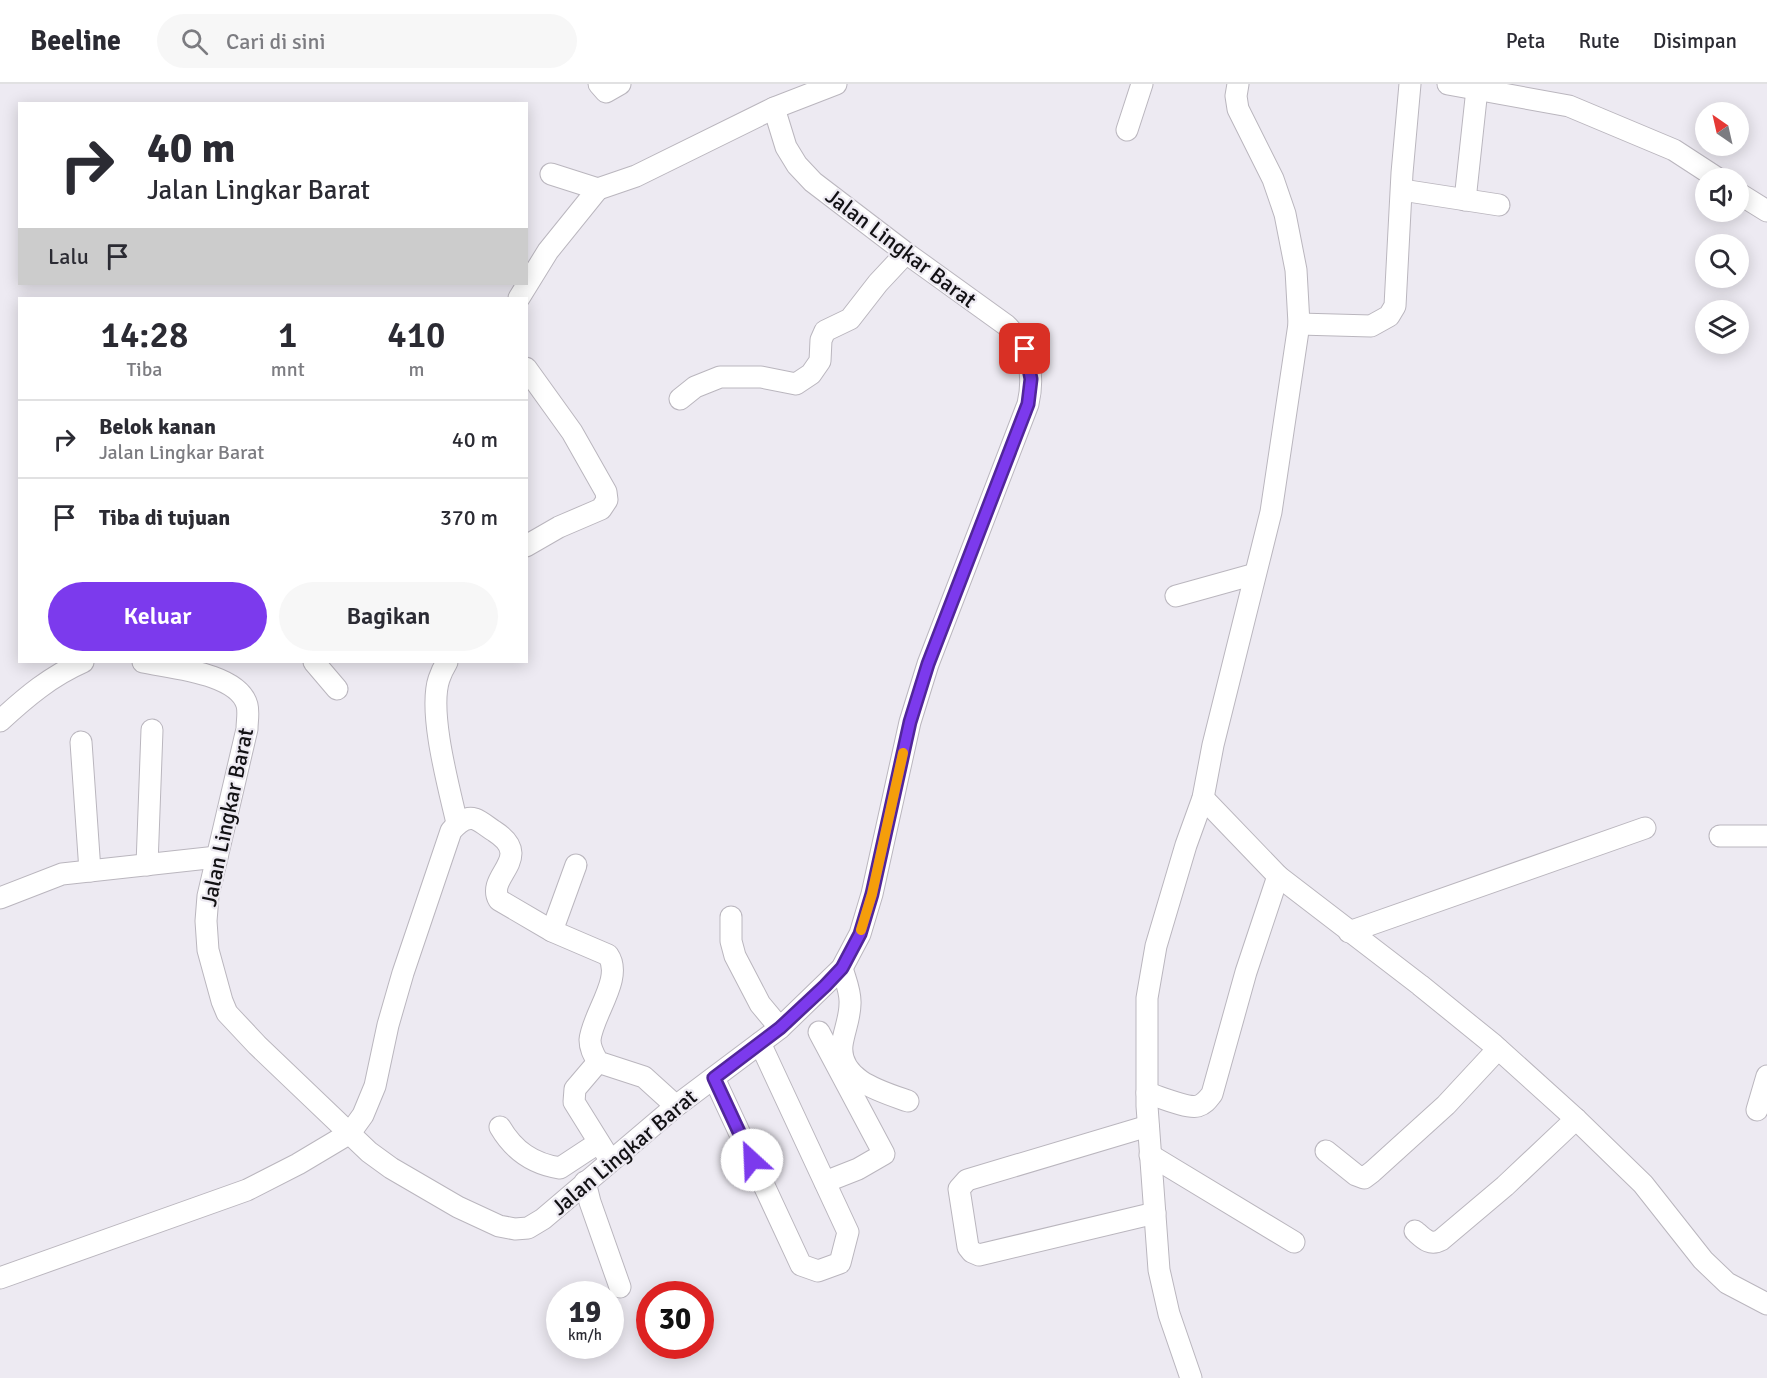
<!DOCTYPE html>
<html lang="id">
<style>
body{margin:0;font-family:Signika,sans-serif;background:#f7f7f7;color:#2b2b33;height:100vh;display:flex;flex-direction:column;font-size:22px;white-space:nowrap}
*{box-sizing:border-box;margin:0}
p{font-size:20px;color:#7c7c81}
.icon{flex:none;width:33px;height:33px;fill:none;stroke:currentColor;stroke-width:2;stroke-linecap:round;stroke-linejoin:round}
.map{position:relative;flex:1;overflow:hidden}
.drawer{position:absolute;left:18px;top:213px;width:510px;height:366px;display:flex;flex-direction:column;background:#fff;border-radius:0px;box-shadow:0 3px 15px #0003}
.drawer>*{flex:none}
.top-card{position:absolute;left:18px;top:18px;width:510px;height:183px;border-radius:0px;box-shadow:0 3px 15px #0003;background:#fff;color:#2b2b33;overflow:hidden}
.needle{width:39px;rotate:326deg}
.buttons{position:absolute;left:1695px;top:18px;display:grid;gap:12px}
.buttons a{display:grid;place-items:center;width:54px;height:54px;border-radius:50%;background:#fff;box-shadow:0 3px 15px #0003;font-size:30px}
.speed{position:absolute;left:546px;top:1197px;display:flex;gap:12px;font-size:30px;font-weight:700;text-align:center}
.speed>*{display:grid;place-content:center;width:78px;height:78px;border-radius:50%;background:#fff;box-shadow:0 3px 15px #0003;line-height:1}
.speed small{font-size:15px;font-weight:400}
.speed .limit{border:9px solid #d22;background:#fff;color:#111}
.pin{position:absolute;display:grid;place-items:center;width:51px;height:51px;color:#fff;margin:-26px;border-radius:12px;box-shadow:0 3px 9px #0006}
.me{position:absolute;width:66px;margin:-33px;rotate:335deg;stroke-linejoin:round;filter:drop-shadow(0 0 4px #0008)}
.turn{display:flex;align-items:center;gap:21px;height:126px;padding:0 30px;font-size:27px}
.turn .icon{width:78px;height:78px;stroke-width:2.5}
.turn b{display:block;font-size:42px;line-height:51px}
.then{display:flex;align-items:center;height:57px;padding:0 30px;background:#0003;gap:12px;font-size:22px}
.eta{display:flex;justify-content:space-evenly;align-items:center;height:102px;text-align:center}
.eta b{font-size:36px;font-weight:600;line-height:42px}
.action{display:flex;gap:12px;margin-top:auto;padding:12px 30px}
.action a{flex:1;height:69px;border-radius:36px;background:#7c3aed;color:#fff;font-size:24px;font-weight:600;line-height:69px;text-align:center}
.action a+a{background:#f7f7f7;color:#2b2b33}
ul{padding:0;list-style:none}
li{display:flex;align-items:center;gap:18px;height:78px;padding:0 30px;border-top:2px solid #e1e1e2}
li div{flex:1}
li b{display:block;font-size:22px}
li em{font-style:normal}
header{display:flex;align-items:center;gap:36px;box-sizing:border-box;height:84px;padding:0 30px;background:#fff;border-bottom:2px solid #e1e1e2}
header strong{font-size:28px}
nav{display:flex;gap:33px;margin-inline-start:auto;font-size:21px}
.search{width:420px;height:54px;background:#f7f7f7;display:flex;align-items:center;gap:15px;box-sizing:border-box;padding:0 21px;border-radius:33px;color:#7c7c81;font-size:22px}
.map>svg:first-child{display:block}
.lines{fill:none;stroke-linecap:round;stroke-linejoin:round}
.minor-casing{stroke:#bab6be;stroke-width:23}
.minor{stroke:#fff;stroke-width:21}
.route-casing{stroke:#51269a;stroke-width:15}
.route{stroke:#7c3aed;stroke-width:10}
.slow{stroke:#f59e0b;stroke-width:10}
.labels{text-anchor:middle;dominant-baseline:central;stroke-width:4.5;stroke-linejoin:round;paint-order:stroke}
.street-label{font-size:22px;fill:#121114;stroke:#edeaf2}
</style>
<header>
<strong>Beeline</strong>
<div class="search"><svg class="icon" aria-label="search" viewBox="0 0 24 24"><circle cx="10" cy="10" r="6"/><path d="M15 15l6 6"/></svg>Cari di sini</div>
<nav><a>Peta</a><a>Rute</a><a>Disimpan</a></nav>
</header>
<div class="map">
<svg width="1767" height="1294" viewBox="0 0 1767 1294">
<rect width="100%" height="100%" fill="#edeaf2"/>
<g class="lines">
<!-- minor casing -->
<g class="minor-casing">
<g id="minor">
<path d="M 599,0 L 606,8 L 620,0"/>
<path d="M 1448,0 L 1569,22 L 1674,66 L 1717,94"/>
<path d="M 1127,46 L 1142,0"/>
<path d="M 551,90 L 598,105 L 636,92 L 774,24 L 836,0"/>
<path d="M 1402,106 L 1499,121"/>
<path d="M 1738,109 L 1767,127"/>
<path d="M 1465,116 L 1477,5"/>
<path d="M 519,214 L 548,167 L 598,105"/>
<path d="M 1299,240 L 1371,242 L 1389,232 L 1395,222 L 1402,89 L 1410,0"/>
<path d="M 526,284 L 572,348 L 606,408 L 607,416 L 601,425 L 559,443 L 526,462"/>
<path d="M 680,315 L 695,303 L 720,293 L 761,293 L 796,300 L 811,290 L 820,277 L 821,256 L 825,247 L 850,235 L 878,199 L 906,169"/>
<path d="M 1176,512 L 1255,490"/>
<path d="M 143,578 C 171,584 238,589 247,621 C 249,629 247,637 247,645 L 208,812 L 206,837 L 208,866 L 222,917 L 227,929 L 257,961 L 369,1068 L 391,1084 L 458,1123 L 499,1142 L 515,1145 L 528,1144 L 543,1135 L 676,1022 L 780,944 L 842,884 L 860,850 L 872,810 L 910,638 L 928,580 L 1028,320 C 1035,289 1029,263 1006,241 L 906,169 L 813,98 L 797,81 L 786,63 L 774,24"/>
<path d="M 314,578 L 337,605"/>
<path d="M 447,578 C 444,583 441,589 439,595 C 428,628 449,704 457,739"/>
<path d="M 0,637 C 26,613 51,592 83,578"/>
<path d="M 81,658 L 90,787"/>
<path d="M 1203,714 L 1278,792 L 1420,901 L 1494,961 L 1576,1035 L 1643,1100 L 1703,1176 L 1727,1199 L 1767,1220"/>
<path d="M 1720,752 L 1767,752"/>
<path d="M 147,781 L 152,646"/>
<path d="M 0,814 L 62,790 L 217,773"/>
<path d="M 731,833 L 731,857 L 735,872 L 760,920 L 780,944"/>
<path d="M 552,847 L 576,781"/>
<path d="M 1349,848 L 1645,744"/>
<path d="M 842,884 C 845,895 851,908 850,920 C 850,934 844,947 842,961 C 838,996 882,1008 908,1017"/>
<path d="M 819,948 L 884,1070 L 858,1085 L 825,1098"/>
<path d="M 598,978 L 575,1005 L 574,1018 L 607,1071"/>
<path d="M 714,994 L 801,1181 L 818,1187 L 840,1179 L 848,1148 L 760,959"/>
<path d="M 1147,1009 C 1158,1012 1187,1025 1198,1022 C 1205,1020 1208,1015 1212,1010 L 1246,888 L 1278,792"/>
<path d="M 1757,1026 L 1767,992"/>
<path d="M 1148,1042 L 967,1096 L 959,1105 L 968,1163 L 972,1168 L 979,1171 L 1155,1129"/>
<path d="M 500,1043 C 514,1067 533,1080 560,1084 L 598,1059"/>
<path d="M 1326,1067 L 1356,1091 L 1364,1094 L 1372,1088 L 1446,1021 L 1498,965"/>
<path d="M 1150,1071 L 1294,1158"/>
<path d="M 585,1098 L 590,1118 L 620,1203"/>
<path d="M 1415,1147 C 1424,1155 1430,1162 1441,1156 L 1505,1102 L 1576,1035"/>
<path d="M 0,1194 L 247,1106 L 298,1080 L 350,1049 L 363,1031 L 375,1002 L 388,941 L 403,889 L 451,747 C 457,740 465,732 475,735 C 481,737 489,744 494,747 C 536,774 485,792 499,816 L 552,847 L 608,871 C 624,894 592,931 590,956 C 590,965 594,971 598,978 L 644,993 L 676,1022"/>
<path d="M 1191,1294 L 1169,1230 L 1159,1186 L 1147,1022 L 1147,914 L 1156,862 L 1186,761 L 1203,714 L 1213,661 L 1271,428 L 1299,240 L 1296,186 L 1285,130 L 1273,95 L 1238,25 L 1236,12 L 1238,0"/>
</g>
</g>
<!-- minor -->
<use href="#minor" class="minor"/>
</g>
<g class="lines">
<!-- route casing -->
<g class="route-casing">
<path id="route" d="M 752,1076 L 714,994 L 780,944 L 825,902 L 842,884 L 860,850 L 872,810 L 910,638 L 928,580 L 1028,320 L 1031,295 L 1025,265"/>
</g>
<!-- route -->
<use href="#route" class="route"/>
<!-- slow -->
<path class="slow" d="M 861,846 L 872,810 L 903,669"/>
</g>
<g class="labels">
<!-- street labels -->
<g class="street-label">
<text transform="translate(901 164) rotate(37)">Jalan Lingkar Barat</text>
<text transform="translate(227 733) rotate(-78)">Jalan Lingkar Barat</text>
<text transform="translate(624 1068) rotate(-40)">Jalan Lingkar Barat</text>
</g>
</g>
</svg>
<div class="buttons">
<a><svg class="needle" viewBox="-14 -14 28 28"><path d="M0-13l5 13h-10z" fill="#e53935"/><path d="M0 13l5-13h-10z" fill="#7c7c81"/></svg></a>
<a><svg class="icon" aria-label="sound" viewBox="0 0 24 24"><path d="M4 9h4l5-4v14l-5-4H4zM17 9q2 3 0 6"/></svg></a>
<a><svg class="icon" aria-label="search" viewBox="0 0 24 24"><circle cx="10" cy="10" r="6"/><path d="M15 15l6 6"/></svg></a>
<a><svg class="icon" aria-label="layers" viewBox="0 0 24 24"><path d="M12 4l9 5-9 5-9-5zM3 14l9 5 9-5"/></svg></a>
</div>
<div class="speed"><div>19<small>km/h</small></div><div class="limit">30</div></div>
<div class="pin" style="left:1025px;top:265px;background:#d93025"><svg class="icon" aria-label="arrive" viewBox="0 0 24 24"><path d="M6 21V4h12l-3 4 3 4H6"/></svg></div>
<svg class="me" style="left:752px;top:1076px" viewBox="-20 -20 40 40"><circle r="19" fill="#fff"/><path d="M0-13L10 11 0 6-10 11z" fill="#7c3aed"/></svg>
<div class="top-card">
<div class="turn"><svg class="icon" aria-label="right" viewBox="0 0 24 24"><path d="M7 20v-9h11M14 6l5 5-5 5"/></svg><div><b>40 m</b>Jalan Lingkar Barat</div></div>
<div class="then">Lalu<svg class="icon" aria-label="arrive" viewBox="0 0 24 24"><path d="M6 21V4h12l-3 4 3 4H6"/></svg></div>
</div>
<section class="drawer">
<div class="eta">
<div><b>14:28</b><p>Tiba</p></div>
<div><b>1</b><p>mnt</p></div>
<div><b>410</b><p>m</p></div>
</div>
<ul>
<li><svg class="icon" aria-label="right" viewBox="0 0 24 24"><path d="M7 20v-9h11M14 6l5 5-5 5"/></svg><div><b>Belok kanan</b><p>Jalan Lingkar Barat</p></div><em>40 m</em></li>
<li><svg class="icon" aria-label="arrive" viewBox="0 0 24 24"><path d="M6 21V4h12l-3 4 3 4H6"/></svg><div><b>Tiba di tujuan</b></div><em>370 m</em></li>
</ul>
<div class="action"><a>Keluar</a><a>Bagikan</a></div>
</section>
</div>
